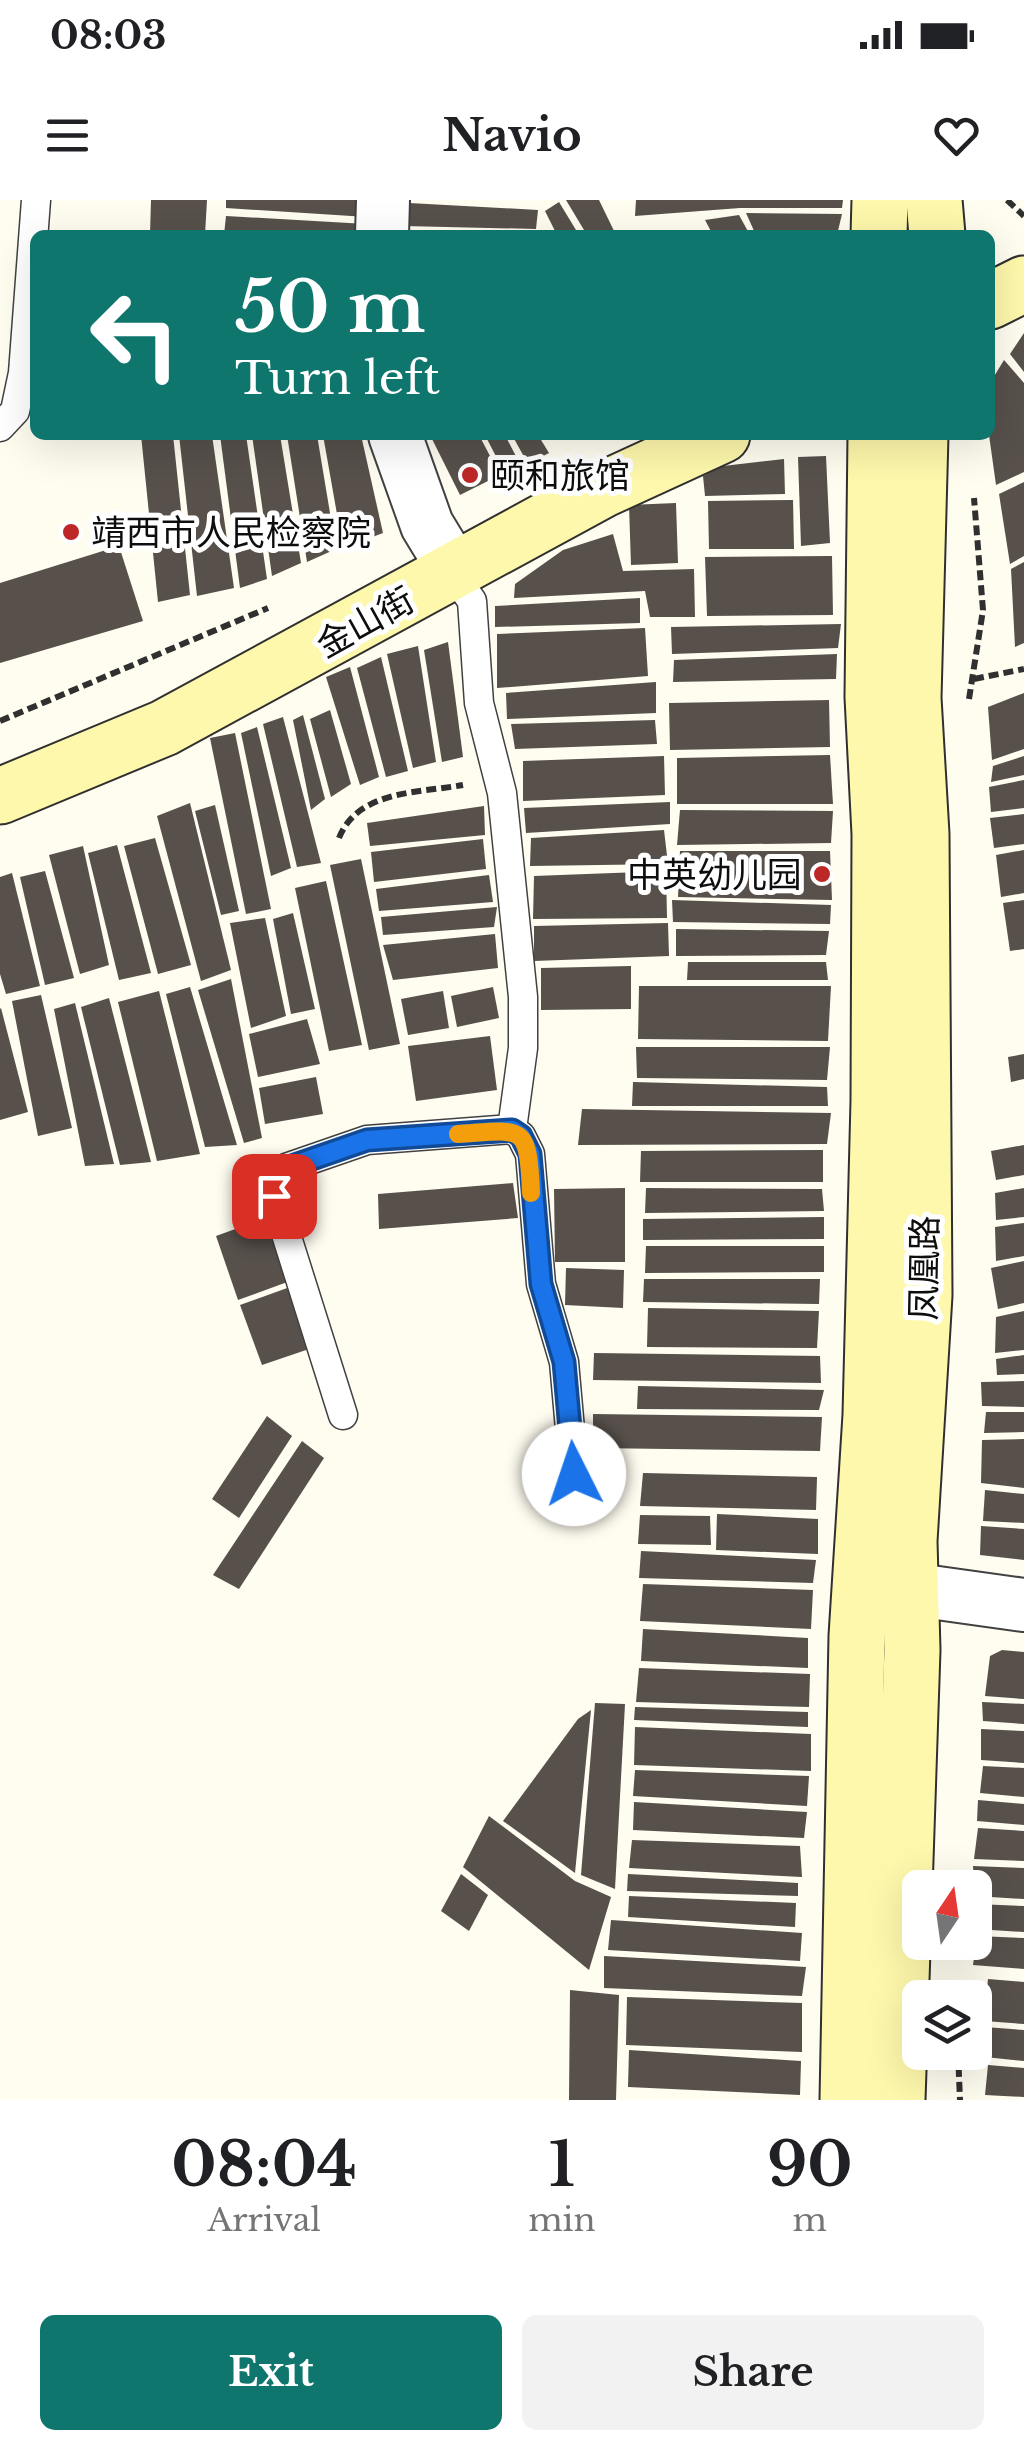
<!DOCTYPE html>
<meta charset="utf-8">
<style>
body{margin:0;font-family:"Libre Baskerville","Noto Sans SC",serif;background:#f2f2f2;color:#202124;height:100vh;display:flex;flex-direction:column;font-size:38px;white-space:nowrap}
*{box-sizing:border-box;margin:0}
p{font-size:32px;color:#757577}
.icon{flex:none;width:55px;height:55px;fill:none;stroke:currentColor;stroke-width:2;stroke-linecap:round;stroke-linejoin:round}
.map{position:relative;height:1900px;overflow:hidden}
.drawer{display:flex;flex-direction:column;background:#fff;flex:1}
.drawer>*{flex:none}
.hud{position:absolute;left:30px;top:30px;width:965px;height:210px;border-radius:15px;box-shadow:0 10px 40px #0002;background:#0f766e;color:#fff;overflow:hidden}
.needle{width:65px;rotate:13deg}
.controls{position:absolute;left:902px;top:1670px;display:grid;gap:20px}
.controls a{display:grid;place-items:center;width:90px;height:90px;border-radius:15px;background:#fff;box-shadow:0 10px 40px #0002;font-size:50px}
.pin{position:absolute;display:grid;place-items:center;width:85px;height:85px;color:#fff;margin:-42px;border-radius:20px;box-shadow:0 5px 15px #0006}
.me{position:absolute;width:110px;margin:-55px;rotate:356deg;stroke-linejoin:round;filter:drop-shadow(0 0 8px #0008)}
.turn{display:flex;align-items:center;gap:35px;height:210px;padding:0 40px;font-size:45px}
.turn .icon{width:130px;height:130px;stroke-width:2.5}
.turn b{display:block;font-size:70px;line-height:85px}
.eta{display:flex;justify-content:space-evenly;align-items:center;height:170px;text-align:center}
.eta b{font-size:60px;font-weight:700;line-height:70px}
.button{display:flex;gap:20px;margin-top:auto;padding:20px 40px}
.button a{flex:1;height:115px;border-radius:15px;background:#0f766e;color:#fff;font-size:40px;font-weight:700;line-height:115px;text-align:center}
.button a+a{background:#f2f2f2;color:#202124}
.status{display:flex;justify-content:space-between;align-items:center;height:70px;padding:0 50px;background:#fff;direction:ltr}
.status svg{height:28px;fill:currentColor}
header{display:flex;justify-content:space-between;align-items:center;height:130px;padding:0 40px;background:#fff;font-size:45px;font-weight:700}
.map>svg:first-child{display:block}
.building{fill:#57504b}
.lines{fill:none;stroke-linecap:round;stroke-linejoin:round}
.lane-casing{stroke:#414141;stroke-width:31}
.street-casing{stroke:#414141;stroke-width:56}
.secondary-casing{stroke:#303030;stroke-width:59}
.path{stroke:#303030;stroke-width:6;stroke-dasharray:10 5;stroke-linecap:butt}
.lane{stroke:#fff;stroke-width:28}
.street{stroke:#fff;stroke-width:52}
.secondary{stroke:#fef8ac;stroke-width:55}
.route-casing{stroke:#114b97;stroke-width:25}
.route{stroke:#1a73e8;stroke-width:18}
.slow{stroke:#f59e0b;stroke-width:18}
.poi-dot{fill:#be2728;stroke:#fff;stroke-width:4}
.labels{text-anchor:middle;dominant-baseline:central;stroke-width:10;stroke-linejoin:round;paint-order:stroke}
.poi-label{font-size:35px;fill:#0e0e0e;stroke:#fff;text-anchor:start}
.street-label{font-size:35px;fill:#0e0e0e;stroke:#fff}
</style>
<div class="status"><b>08:03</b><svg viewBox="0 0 49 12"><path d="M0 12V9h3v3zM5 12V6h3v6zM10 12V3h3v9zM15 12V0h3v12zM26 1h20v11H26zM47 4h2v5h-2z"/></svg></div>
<header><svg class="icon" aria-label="menu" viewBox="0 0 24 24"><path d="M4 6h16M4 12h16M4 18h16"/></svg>Navio<svg class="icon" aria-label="heart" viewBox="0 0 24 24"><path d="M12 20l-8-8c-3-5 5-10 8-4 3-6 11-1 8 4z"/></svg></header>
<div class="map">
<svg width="1024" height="1900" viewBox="0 0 1024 1900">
<rect width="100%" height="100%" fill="#fffcf0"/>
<!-- building -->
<g class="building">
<path d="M 151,0 L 207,0 L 205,35 L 150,35 Z"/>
<path d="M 226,0 L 367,0 L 367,17 L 226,8 Z"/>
<path d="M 566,0 L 599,0 L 616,35 L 587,35 Z"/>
<path d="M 636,0 L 843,0 L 842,8 L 740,8 L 635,16 Z"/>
<path d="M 559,2 L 579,35 L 557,35 L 545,11 Z"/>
<path d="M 409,3 L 538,10 L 536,29 L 404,26 Z"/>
<path d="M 746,13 L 842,14 L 837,35 L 786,35 L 755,33 Z"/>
<path d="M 739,15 L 750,35 L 713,35 L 705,20 Z"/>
<path d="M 226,16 L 366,24 L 365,35 L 224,35 Z"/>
<path d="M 1024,133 L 1024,172 L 1010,154 Z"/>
<path d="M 1004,160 L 1024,183 L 1024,272 L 996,285 L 989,235 L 990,183 Z"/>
<path d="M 141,235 L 173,235 L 190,395 L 158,402 Z"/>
<path d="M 179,235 L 212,235 L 234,388 L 197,396 Z"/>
<path d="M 220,235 L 246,235 L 267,379 L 240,388 Z"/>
<path d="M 252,235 L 280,235 L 301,363 L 272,376 Z"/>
<path d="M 287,235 L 317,235 L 336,349 L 307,362 Z"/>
<path d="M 323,235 L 361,235 L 383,333 L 343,348 Z"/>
<path d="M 430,235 L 479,235 L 500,275 L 460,295 Z"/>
<path d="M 485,235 L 505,235 L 521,266 L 505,274 Z"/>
<path d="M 512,235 L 538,235 L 549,253 L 528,264 Z"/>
<path d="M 826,256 L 830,343 L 801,346 L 798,257 Z"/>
<path d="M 784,259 L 785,294 L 705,296 L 703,276 L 723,266 Z"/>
<path d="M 1024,282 L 1024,356 L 1010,364 L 999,294 Z"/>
<path d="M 793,300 L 794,349 L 709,349 L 708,301 Z"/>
<path d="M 676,303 L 678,363 L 631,365 L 629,305 Z"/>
<path d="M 613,334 L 623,371 L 694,369 L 695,417 L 650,417 L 645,391 L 514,398 L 515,384 L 563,350 Z"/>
<path d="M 119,346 L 143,421 L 0,463 L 0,383 Z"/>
<path d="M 832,356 L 833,415 L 707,416 L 705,357 Z"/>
<path d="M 1024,362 L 1024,443 L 1015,447 L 1011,369 Z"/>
<path d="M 640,398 L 640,423 L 495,427 L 495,406 Z"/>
<path d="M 841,424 L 838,448 L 672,454 L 671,427 Z"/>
<path d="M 645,428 L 648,476 L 497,488 L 497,434 Z"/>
<path d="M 448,442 L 463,557 L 442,562 L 424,450 Z"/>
<path d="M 418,446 L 436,562 L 413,568 L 387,454 Z"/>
<path d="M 837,454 L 836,479 L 673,482 L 674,460 Z"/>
<path d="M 381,457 L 408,571 L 386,577 L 357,468 Z"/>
<path d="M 350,467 L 379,577 L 360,585 L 326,477 Z"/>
<path d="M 656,482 L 656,513 L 507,519 L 506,493 Z"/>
<path d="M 1024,493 L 1024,549 L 992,560 L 988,507 Z"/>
<path d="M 829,500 L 830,547 L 670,550 L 669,503 Z"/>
<path d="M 330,510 L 351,584 L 331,597 L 310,519 Z"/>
<path d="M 303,515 L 325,599 L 311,610 L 293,520 Z"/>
<path d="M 283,517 L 321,663 L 297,667 L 263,524 Z"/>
<path d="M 655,520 L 657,544 L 515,549 L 511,524 Z"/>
<path d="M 257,527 L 291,668 L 271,676 L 241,533 Z"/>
<path d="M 235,533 L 271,709 L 246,714 L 210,538 Z"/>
<path d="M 830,555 L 833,604 L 677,604 L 677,558 Z"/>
<path d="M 664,556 L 665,595 L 523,601 L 523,561 Z"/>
<path d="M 1024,556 L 1024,575 L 991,582 L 993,566 Z"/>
<path d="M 1024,580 L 1024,608 L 991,612 L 989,587 Z"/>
<path d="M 670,602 L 670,624 L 526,633 L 524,608 Z"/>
<path d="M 190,603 L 231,770 L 201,781 L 157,616 Z"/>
<path d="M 215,605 L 239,711 L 221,715 L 195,611 Z"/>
<path d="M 484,606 L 485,635 L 370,646 L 367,623 Z"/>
<path d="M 680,610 L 833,611 L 831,643 L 677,645 Z"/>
<path d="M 1024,614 L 1024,644 L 994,648 L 990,618 Z"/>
<path d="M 664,630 L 668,664 L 530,666 L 531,638 Z"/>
<path d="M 155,638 L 191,765 L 158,774 L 124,646 Z"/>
<path d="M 483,639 L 486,669 L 374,682 L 371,652 Z"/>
<path d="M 117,645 L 151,773 L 119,780 L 88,653 Z"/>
<path d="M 83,646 L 109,765 L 80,774 L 49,655 Z"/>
<path d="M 1024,650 L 1024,693 L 1001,697 L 996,655 Z"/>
<path d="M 680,651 L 830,651 L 832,700 L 678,697 Z"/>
<path d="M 361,659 L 400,844 L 369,850 L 330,665 Z"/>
<path d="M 45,671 L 74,778 L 45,785 L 20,677 Z"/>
<path d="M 666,671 L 667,718 L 533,719 L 534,676 Z"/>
<path d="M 12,673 L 40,786 L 6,794 L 0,774 L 0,677 Z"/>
<path d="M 489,675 L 493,702 L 379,711 L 376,689 Z"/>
<path d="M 326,681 L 362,845 L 329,851 L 295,688 Z"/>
<path d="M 672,700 L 831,705 L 830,724 L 673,722 Z"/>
<path d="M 1024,700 L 1024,749 L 1010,751 L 1003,703 Z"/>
<path d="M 497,707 L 494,727 L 383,735 L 381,717 Z"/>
<path d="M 293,713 L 315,809 L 291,814 L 273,719 Z"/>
<path d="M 265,718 L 286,816 L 251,828 L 230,723 Z"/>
<path d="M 668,723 L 669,756 L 534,761 L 534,726 Z"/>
<path d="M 676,729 L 829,731 L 826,755 L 676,756 Z"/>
<path d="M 495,734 L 498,768 L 393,780 L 383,745 Z"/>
<path d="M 688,762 L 826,762 L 828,780 L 687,780 Z"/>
<path d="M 631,766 L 631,809 L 541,810 L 541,768 Z"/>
<path d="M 231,779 L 262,938 L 244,943 L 198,790 Z"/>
<path d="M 639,786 L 831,786 L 828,841 L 638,839 Z"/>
<path d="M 190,787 L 237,945 L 205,947 L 166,794 Z"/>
<path d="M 493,787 L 499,818 L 457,827 L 451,796 Z"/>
<path d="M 159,791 L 200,954 L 157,961 L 118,802 Z"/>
<path d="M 443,791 L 449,828 L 408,835 L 401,799 Z"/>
<path d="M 41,795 L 72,928 L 38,936 L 12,801 Z"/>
<path d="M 109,798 L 151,962 L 120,965 L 81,807 Z"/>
<path d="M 75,803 L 114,964 L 85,966 L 54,809 Z"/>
<path d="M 1,808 L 28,912 L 0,920 L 0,809 Z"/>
<path d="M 307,819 L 320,864 L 258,877 L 249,834 Z"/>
<path d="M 490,836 L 497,890 L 416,901 L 408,846 Z"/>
<path d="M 636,847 L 830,847 L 827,880 L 637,878 Z"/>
<path d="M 1024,854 L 1024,879 L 1011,882 L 1008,857 Z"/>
<path d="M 316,877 L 323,914 L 265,924 L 259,888 Z"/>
<path d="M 633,882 L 827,887 L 828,906 L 632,906 Z"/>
<path d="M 582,909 L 831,913 L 827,944 L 578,945 Z"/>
<path d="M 1024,945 L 1024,975 L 996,980 L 991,951 Z"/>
<path d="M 823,950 L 823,982 L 640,982 L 641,951 Z"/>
<path d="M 513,983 L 518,1018 L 379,1029 L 378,994 Z"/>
<path d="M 625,988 L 625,1062 L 555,1062 L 554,989 Z"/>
<path d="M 646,988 L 822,989 L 824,1011 L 645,1013 Z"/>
<path d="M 1024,988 L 1024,1017 L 996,1020 L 995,993 Z"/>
<path d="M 268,1017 L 290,1081 L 238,1100 L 216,1036 Z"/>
<path d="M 824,1017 L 824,1039 L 643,1040 L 643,1019 Z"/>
<path d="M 1024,1023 L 1024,1056 L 996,1061 L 995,1027 Z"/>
<path d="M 646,1046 L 824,1046 L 824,1072 L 645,1073 Z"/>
<path d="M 1024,1061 L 1024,1103 L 998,1109 L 991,1068 Z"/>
<path d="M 566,1068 L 624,1070 L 623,1108 L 565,1105 Z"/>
<path d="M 644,1079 L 820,1079 L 819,1104 L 643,1102 Z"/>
<path d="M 290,1087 L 312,1148 L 262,1165 L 240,1105 Z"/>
<path d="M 648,1108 L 819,1111 L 817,1148 L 647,1147 Z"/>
<path d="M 1024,1111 L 1024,1150 L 995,1153 L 996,1117 Z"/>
<path d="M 594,1153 L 820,1156 L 821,1183 L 593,1180 Z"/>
<path d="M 1024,1155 L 1024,1174 L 997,1175 L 996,1159 Z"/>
<path d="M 1024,1181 L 1024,1207 L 982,1206 L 981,1182 Z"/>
<path d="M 638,1186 L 824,1190 L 819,1210 L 637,1209 Z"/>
<path d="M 986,1212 L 1024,1212 L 1024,1232 L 984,1233 Z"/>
<path d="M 593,1214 L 822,1217 L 820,1251 L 593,1248 Z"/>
<path d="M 267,1216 L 292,1236 L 239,1318 L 212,1299 Z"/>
<path d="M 1024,1239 L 1024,1288 L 981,1283 L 982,1240 Z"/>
<path d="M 302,1241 L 324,1258 L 239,1389 L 213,1375 Z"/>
<path d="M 643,1273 L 817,1277 L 816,1310 L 640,1306 Z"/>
<path d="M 985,1290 L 1024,1294 L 1024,1323 L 983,1321 Z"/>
<path d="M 717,1314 L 818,1319 L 818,1354 L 716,1350 Z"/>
<path d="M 640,1315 L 710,1316 L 711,1345 L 638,1344 Z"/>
<path d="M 981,1326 L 1024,1329 L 1024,1360 L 980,1355 Z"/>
<path d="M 641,1351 L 816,1360 L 813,1383 L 639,1378 Z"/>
<path d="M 643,1384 L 813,1390 L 811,1429 L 640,1421 Z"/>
<path d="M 643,1429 L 808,1438 L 808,1468 L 641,1461 Z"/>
<path d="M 1002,1450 L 1024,1452 L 1024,1499 L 985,1496 L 990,1456 Z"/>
<path d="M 639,1468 L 810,1474 L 809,1507 L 636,1502 Z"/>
<path d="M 982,1502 L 1024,1504 L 1024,1524 L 983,1521 Z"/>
<path d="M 595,1503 L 625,1504 L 615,1689 L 581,1675 Z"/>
<path d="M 635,1507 L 808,1512 L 808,1527 L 634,1520 Z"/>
<path d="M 591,1510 L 575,1673 L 503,1621 L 578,1519 Z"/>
<path d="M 635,1527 L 811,1534 L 811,1571 L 634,1565 Z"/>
<path d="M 981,1529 L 1024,1531 L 1024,1563 L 981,1560 Z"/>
<path d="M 983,1566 L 1024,1568 L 1024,1597 L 980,1593 Z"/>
<path d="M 635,1570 L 809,1576 L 807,1606 L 633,1596 Z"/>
<path d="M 978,1600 L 1024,1604 L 1024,1625 L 977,1621 Z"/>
<path d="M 634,1602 L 807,1612 L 804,1638 L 633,1630 Z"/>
<path d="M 489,1616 L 575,1681 L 611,1697 L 589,1770 L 463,1667 Z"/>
<path d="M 978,1628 L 1024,1631 L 1024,1661 L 974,1659 Z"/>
<path d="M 632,1640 L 800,1646 L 802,1677 L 629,1668 Z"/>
<path d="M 973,1666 L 1024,1668 L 1024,1699 L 975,1696 Z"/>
<path d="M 461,1674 L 488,1695 L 469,1731 L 441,1711 Z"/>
<path d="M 628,1674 L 798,1683 L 798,1696 L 627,1691 Z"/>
<path d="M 629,1696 L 796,1703 L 795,1727 L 628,1717 Z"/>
<path d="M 976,1704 L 1024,1706 L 1024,1732 L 976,1729 Z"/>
<path d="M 611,1720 L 802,1733 L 800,1761 L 608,1750 Z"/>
<path d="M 977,1736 L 1024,1738 L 1024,1769 L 973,1765 Z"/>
<path d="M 604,1756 L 806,1767 L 802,1796 L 604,1788 Z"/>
<path d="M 988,1779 L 1024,1782 L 1024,1824 L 984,1821 Z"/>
<path d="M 570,1790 L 619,1795 L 616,1900 L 569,1900 Z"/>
<path d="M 627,1797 L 802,1803 L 802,1852 L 626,1845 Z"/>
<path d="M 985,1827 L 1024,1830 L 1024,1861 L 985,1857 Z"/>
<path d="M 629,1850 L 801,1861 L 800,1895 L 628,1887 Z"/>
<path d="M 988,1865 L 1024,1868 L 1024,1897 L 985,1895 Z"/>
</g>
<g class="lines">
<!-- lane casing -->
<g class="lane-casing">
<g id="lane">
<path d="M 0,227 L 15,211 L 23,173 L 36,0"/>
<path d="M 453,374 L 472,401 L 479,503 L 502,593 L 523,797 L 523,848 L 512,929 L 521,936 L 530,954 L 541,1084 L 564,1162 L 574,1274"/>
<path d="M 343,1215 L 274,996 L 276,979 L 286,968 L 367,940 L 512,929"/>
</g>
</g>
<!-- street casing -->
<g class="street-casing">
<g id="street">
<path d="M 382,35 L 383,0"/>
<path d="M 395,235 L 427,325 L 444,353"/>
<path d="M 909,1389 L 1024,1405"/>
</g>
</g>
<!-- secondary casing -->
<g class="secondary-casing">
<g id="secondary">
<path d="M 934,0 L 937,35"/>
<path d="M 879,35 L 880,0"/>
<path d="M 990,101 L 1024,84"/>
<path d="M 0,596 L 164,528 L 602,290 L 722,235"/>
<path d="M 848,1900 L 857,1436 L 871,1215 L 879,901 L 880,634 L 873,497 L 876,235"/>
<path d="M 897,1900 L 912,1450 L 909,1341 L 924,1095 L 921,634 L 913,498 L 920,235"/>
</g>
</g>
<!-- path -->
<g class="path">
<path d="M 1007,0 L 1024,16"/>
<path d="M 774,237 L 808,235"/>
<path d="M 974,479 L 1024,469"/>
<path d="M 969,499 L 983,410 L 974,298"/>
<path d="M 0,521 L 268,408"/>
<path d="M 339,638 C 358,590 418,593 463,585"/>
<path d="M 958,1852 L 960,1900"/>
</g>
<!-- lane -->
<use href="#lane" class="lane"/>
<!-- street -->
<use href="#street" class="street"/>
<!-- secondary -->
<use href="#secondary" class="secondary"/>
</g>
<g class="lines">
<!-- route casing -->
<g class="route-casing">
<path id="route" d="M 274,996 L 276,979 L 286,968 L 367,940 L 512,930 L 521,936 L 530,954 L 541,1084 L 564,1162 L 574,1274"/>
</g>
<!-- route -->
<use href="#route" class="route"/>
<!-- slow -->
<path class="slow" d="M 458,934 C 523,930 528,922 531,993"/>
</g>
<!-- markers -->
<g class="poi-dot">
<circle cx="470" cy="275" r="10"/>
<circle cx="71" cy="332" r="10"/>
<circle cx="822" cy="674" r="10"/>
</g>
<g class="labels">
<!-- poi labels -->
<g class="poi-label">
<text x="490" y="275">颐和旅馆</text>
<text x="91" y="332">靖西市人民检察院</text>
<text x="802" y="674" text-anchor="end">中英幼儿园</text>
</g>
<!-- street labels -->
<g class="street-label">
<text transform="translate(365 422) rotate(-29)">金山街</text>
<text transform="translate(924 1068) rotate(-89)">凤凰路</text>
</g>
</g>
</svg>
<div class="controls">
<a><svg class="needle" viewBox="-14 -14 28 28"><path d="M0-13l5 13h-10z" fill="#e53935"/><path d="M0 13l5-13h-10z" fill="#757577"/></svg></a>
<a><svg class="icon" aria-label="layers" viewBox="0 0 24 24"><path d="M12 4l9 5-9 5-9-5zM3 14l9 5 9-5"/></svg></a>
</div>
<div class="pin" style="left:274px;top:996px;background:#d93025"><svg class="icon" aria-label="arrive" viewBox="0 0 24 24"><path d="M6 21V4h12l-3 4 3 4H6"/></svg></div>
<svg class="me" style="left:574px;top:1274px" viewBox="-20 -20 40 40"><circle r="19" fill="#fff"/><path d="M0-13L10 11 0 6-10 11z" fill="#1a73e8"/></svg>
<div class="hud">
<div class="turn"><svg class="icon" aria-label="left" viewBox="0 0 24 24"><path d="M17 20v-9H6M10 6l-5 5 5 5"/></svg><div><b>50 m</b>Turn left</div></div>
</div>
</div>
<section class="drawer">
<div class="eta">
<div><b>08:04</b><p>Arrival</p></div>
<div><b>1</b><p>min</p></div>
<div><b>90</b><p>m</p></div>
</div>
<div class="button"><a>Exit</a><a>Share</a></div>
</section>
